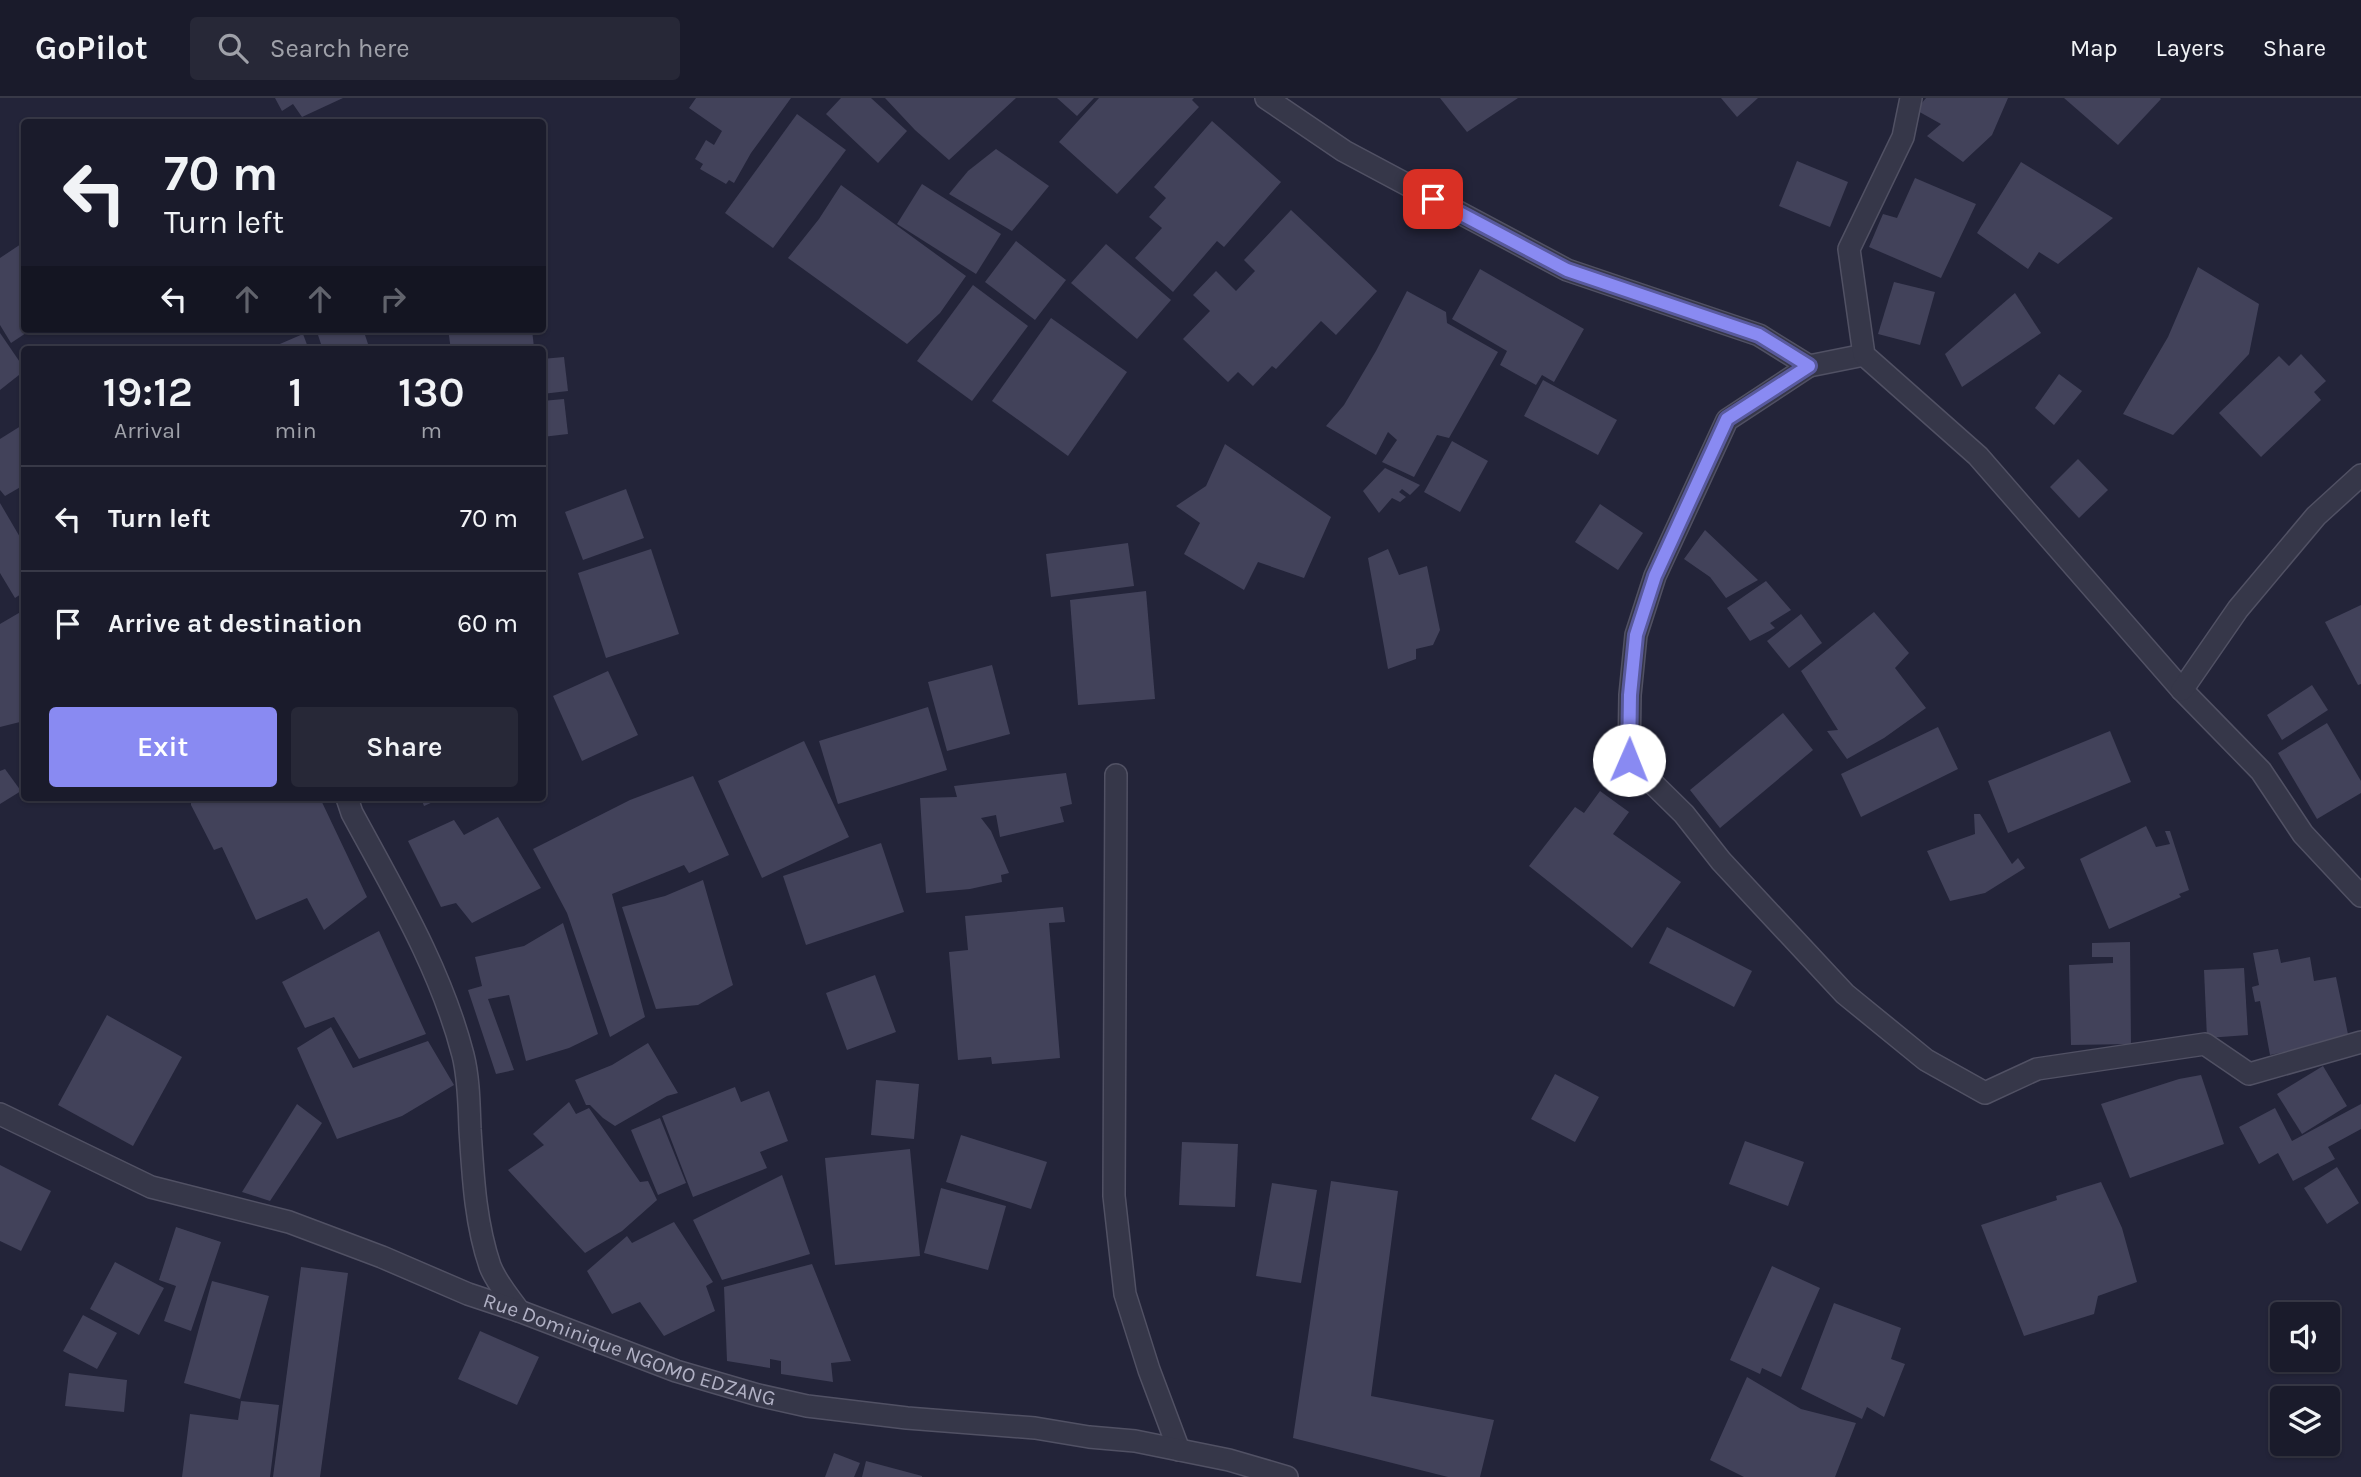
<!DOCTYPE html>
<style>
body{margin:0;font-family:Karla,sans-serif;background:#272837;color:#f1f3f6;height:100vh;display:flex;flex-direction:column;font-size:26px;white-space:nowrap}
*{box-sizing:border-box;margin:0}
p{font-size:23px;color:#9fa1a9}
.icon{flex:none;width:38px;height:38px;fill:none;stroke:currentColor;stroke-width:2;stroke-linecap:round;stroke-linejoin:round}
.map{position:relative;flex:1;overflow:hidden}
.side{position:absolute;left:21px;top:248px;width:525px;height:455px;display:flex;flex-direction:column;background:#1a1b2b;border-radius:7px;box-shadow:0 2px 5px #0004,0 0 0 2px #383947}
.side>*{flex:none}
.guide{position:absolute;left:21px;top:21px;width:525px;height:214px;border-radius:7px;box-shadow:0 2px 5px #0004,0 0 0 2px #383947;background:#1a1b2b;color:#f1f3f6;overflow:hidden}
.buttons{position:absolute;left:2270px;top:1204px;display:grid;gap:14px}
.buttons a{display:grid;place-items:center;width:70px;height:70px;border-radius:7px;background:#1a1b2b;box-shadow:0 2px 5px #0004,0 0 0 2px #383947;font-size:35px}
.pin{position:absolute;display:grid;place-items:center;width:60px;height:60px;color:#fff;margin:-30px;border-radius:14px;box-shadow:0 4px 10px #0006}
.me{position:absolute;width:77px;margin:-38px;rotate:1deg;stroke-linejoin:round;filter:drop-shadow(0 0 5px #0008)}
.turn{display:flex;align-items:center;gap:24px;height:147px;padding:0 28px;font-size:32px}
.turn .icon{width:91px;height:91px;stroke-width:2.5}
.turn b{display:block;font-size:49px;line-height:60px}
.lanes{display:flex;align-items:center;height:66px;padding:0 28px;background:#0003;justify-content:center;gap:35px;direction:ltr}
.lanes .off{opacity:.35}
.eta{display:flex;justify-content:space-evenly;align-items:center;height:119px;text-align:center}
.eta b{font-size:42px;font-weight:600;line-height:49px}
.cta{display:flex;gap:14px;margin-top:auto;padding:14px 28px}
.cta a{flex:1;height:80px;border-radius:7px;background:#898af2;color:#fff;font-size:28px;font-weight:600;line-height:80px;text-align:center}
.cta a+a{background:#272837;color:#f1f3f6}
ul{padding:0;list-style:none}
li{display:flex;align-items:center;gap:21px;height:105px;padding:0 28px;border-top:2px solid #383947}
li div{flex:1}
li b{display:block;font-size:26px}
li em{font-style:normal}
header{display:flex;align-items:center;gap:42px;box-sizing:border-box;height:98px;padding:0 35px;background:#1a1b2b;border-bottom:2px solid #383947}
header strong{font-size:33px}
nav{display:flex;gap:38px;margin-inline-start:auto;font-size:24px}
.search{width:490px;height:63px;background:#272837;display:flex;align-items:center;gap:18px;box-sizing:border-box;padding:0 24px;border-radius:7px;color:#9fa1a9;font-size:26px}
.map>svg:first-child{display:block}
.building{fill:#42425a}
.lines{fill:none;stroke-linecap:round;stroke-linejoin:round}
.minor-casing{stroke:#515164;stroke-width:24}
.minor{stroke:#363749;stroke-width:21}
.route-casing{stroke:#595a9d;stroke-width:18}
.route{stroke:#898af2;stroke-width:12}
.labels{text-anchor:middle;dominant-baseline:central;stroke-width:7;stroke-linejoin:round;paint-order:stroke}
.street-label{font-size:21px;fill:#b1b1c5;stroke:#1c1c2e}
</style>
<header>
<strong>GoPilot</strong>
<div class="search"><svg class="icon" aria-label="search" viewBox="0 0 24 24"><circle cx="10" cy="10" r="6"/><path d="M15 15l6 6"/></svg>Search here</div>
<nav><a>Map</a><a>Layers</a><a>Share</a></nav>
</header>
<div class="map">
<svg width="2361" height="1379" viewBox="0 0 2361 1379">
<rect width="100%" height="100%" fill="#232439"/>
<!-- building -->
<g class="building">
<path d="M 275,0 L 343,0 L 302,19 L 293,6 L 282,13 Z"/>
<path d="M 696,0 L 791,0 L 751,55 L 734,85 L 729,82 L 726,86 L 700,71 L 703,66 L 695,61 L 706,42 L 714,47 L 722,33 L 689,10 Z"/>
<path d="M 841,0 L 871,0 L 907,33 L 878,65 L 826,16 Z"/>
<path d="M 885,0 L 1016,0 L 949,62 L 915,32 Z"/>
<path d="M 1057,0 L 1094,0 L 1077,18 Z"/>
<path d="M 1099,0 L 1194,0 L 1192,2 L 1199,9 L 1117,96 L 1059,44 Z"/>
<path d="M 1440,0 L 1518,0 L 1467,34 Z"/>
<path d="M 1721,0 L 1758,0 L 1737,19 Z"/>
<path d="M 1926,0 L 2008,0 L 1992,37 L 1963,64 L 1927,38 L 1941,26 L 1916,12 Z"/>
<path d="M 2064,0 L 2160,0 L 2161,1 L 2118,47 Z"/>
<path d="M 797,16 L 846,52 L 773,150 L 725,115 Z"/>
<path d="M 1212,23 L 1281,84 L 1224,149 L 1217,143 L 1173,194 L 1135,160 L 1162,130 L 1149,119 L 1166,100 L 1154,89 Z"/>
<path d="M 996,51 L 1049,88 L 1012,133 L 949,96 L 968,73 Z"/>
<path d="M 1797,63 L 1848,84 L 1830,129 L 1779,108 Z"/>
<path d="M 2021,64 L 2113,120 L 2058,166 L 2039,154 L 2028,171 L 1977,135 Z"/>
<path d="M 1915,80 L 1976,106 L 1941,180 L 1869,149 L 1883,116 L 1897,120 Z"/>
<path d="M 922,86 L 1001,136 L 976,176 L 897,126 Z"/>
<path d="M 841,87 L 966,178 L 940,215 L 907,246 L 788,160 L 819,121 Z"/>
<path d="M 1291,112 L 1377,193 L 1336,237 L 1321,223 L 1276,271 L 1272,268 L 1253,288 L 1238,274 L 1228,284 L 1183,241 L 1210,213 L 1193,197 L 1216,173 L 1236,193 L 1255,173 L 1244,162 Z"/>
<path d="M 1016,143 L 1066,182 L 1035,222 L 985,184 Z"/>
<path d="M 24,144 L 24,231 L 32,231 L 11,245 L 0,227 L 0,160 Z"/>
<path d="M 1106,146 L 1171,202 L 1137,241 L 1071,185 Z"/>
<path d="M 2198,169 L 2259,206 L 2249,256 L 2173,337 L 2123,316 L 2168,239 Z"/>
<path d="M 1480,171 L 1584,231 L 1554,284 L 1542,277 L 1536,287 L 1500,267 L 1507,253 L 1452,221 Z"/>
<path d="M 1894,184 L 1935,194 L 1920,247 L 1878,236 Z"/>
<path d="M 973,187 L 1028,228 L 972,303 L 917,263 Z"/>
<path d="M 1407,193 L 1446,214 L 1447,225 L 1498,254 L 1449,340 L 1437,337 L 1414,379 L 1382,364 L 1397,342 L 1388,334 L 1376,357 L 1326,328 L 1344,307 L 1376,253 Z"/>
<path d="M 2015,195 L 2041,235 L 1962,289 L 1945,256 Z"/>
<path d="M 1051,220 L 1127,274 L 1068,358 L 992,303 Z"/>
<path d="M 316,231 L 363,231 L 370,252 L 323,252 Z"/>
<path d="M 448,231 L 532,231 L 534,250 L 451,252 Z"/>
<path d="M 0,235 L 24,270 L 24,273 L 0,292 Z"/>
<path d="M 303,236 L 309,252 L 266,252 Z"/>
<path d="M 2301,256 L 2326,283 L 2314,294 L 2321,302 L 2261,359 L 2219,315 L 2279,258 L 2289,268 Z"/>
<path d="M 564,259 L 568,293 L 542,296 L 542,261 Z"/>
<path d="M 2059,276 L 2082,293 L 2054,327 L 2035,310 Z"/>
<path d="M 1543,282 L 1617,322 L 1598,357 L 1524,318 Z"/>
<path d="M 564,301 L 568,336 L 542,339 L 542,303 Z"/>
<path d="M 24,326 L 24,387 L 5,398 L 0,392 L 0,341 Z"/>
<path d="M 1452,343 L 1488,363 L 1460,414 L 1424,394 Z"/>
<path d="M 1225,346 L 1331,419 L 1304,480 L 1258,464 L 1244,492 L 1184,456 L 1200,425 L 1176,408 L 1206,388 Z"/>
<path d="M 2078,361 L 2108,392 L 2079,420 L 2050,389 Z"/>
<path d="M 1385,370 L 1420,387 L 1410,397 L 1402,391 L 1399,394 L 1406,399 L 1400,404 L 1392,400 L 1379,415 L 1363,393 Z"/>
<path d="M 626,391 L 644,440 L 583,462 L 565,414 Z"/>
<path d="M 0,405 L 24,446 L 24,494 L 15,500 L 0,475 Z"/>
<path d="M 1600,406 L 1643,435 L 1618,472 L 1575,444 Z"/>
<path d="M 1705,432 L 1758,482 L 1726,500 L 1710,479 L 1684,461 Z"/>
<path d="M 1128,445 L 1134,488 L 1051,499 L 1046,456 Z"/>
<path d="M 651,451 L 679,536 L 606,560 L 578,475 Z"/>
<path d="M 1388,451 L 1399,477 L 1427,468 L 1440,532 L 1433,547 L 1416,551 L 1416,561 L 1388,571 L 1368,460 Z"/>
<path d="M 1766,483 L 1791,512 L 1770,525 L 1775,530 L 1750,543 L 1727,510 Z"/>
<path d="M 1146,493 L 1155,601 L 1078,607 L 1070,502 Z"/>
<path d="M 2361,507 L 2361,586 L 2358,587 L 2325,524 Z"/>
<path d="M 24,512 L 24,623 L 0,629 L 0,526 Z"/>
<path d="M 1874,514 L 1909,555 L 1895,570 L 1926,610 L 1884,640 L 1847,661 L 1827,633 L 1838,632 L 1801,573 Z"/>
<path d="M 1801,516 L 1822,545 L 1789,570 L 1767,543 Z"/>
<path d="M 992,567 L 1010,636 L 947,653 L 928,584 Z"/>
<path d="M 608,573 L 638,637 L 582,663 L 553,598 Z"/>
<path d="M 2312,587 L 2328,612 L 2282,642 L 2267,617 Z"/>
<path d="M 928,609 L 947,672 L 838,706 L 819,643 Z"/>
<path d="M 1783,615 L 1813,652 L 1720,730 L 1690,692 Z"/>
<path d="M 2327,625 L 2361,683 L 2361,695 L 2317,721 L 2278,655 Z"/>
<path d="M 1938,629 L 1958,671 L 1861,719 L 1841,676 Z"/>
<path d="M 2110,633 L 2131,684 L 2008,735 L 1988,683 Z"/>
<path d="M 804,643 L 849,739 L 762,780 L 718,683 Z"/>
<path d="M 5,671 L 21,693 L 0,706 L 0,673 Z"/>
<path d="M 1066,675 L 1072,706 L 1060,709 L 1064,724 L 1000,739 L 996,717 L 981,720 L 991,733 L 1009,775 L 1001,777 L 1002,784 L 970,791 L 926,795 L 920,700 L 957,699 L 954,688 Z"/>
<path d="M 693,678 L 729,757 L 689,775 L 684,767 L 612,796 L 645,919 L 610,939 L 567,815 L 533,751 L 630,702 Z"/>
<path d="M 1600,693 L 1629,714 L 1613,736 L 1681,784 L 1632,850 L 1529,768 L 1575,709 L 1584,715 Z"/>
<path d="M 191,700 L 320,700 L 367,799 L 324,832 L 307,800 L 256,822 L 222,749 L 214,752 L 191,707 Z"/>
<path d="M 421,700 L 442,700 L 424,708 Z"/>
<path d="M 1974,716 L 1980,716 L 2012,766 L 2018,760 L 2025,770 L 1985,795 L 1950,803 L 1927,753 L 1975,736 Z"/>
<path d="M 498,719 L 541,790 L 472,825 L 456,805 L 441,809 L 408,743 L 454,722 L 464,737 Z"/>
<path d="M 2146,728 L 2156,749 L 2170,746 L 2165,733 L 2170,733 L 2189,792 L 2179,796 L 2181,799 L 2109,831 L 2080,761 Z"/>
<path d="M 881,745 L 904,814 L 806,847 L 783,778 Z"/>
<path d="M 703,782 L 733,887 L 698,907 L 656,911 L 622,809 L 665,798 Z"/>
<path d="M 1063,809 L 1065,824 L 1049,825 L 1060,960 L 992,966 L 991,959 L 958,962 L 949,854 L 968,852 L 965,818 Z"/>
<path d="M 563,825 L 598,936 L 569,950 L 526,963 L 509,897 L 488,901 L 514,972 L 496,976 L 468,892 L 482,888 L 475,859 L 524,848 Z"/>
<path d="M 1667,829 L 1752,873 L 1734,909 L 1649,865 Z"/>
<path d="M 379,833 L 426,936 L 359,961 L 334,919 L 305,930 L 282,884 Z"/>
<path d="M 2130,844 L 2131,946 L 2071,947 L 2069,867 L 2113,865 L 2113,859 L 2092,859 L 2092,845 Z"/>
<path d="M 2278,851 L 2281,865 L 2310,859 L 2314,883 L 2336,879 L 2349,941 L 2270,957 L 2260,903 L 2255,904 L 2252,889 L 2259,887 L 2253,855 Z"/>
<path d="M 2244,870 L 2248,937 L 2207,940 L 2204,872 Z"/>
<path d="M 875,877 L 896,934 L 847,952 L 826,895 Z"/>
<path d="M 107,917 L 182,959 L 133,1048 L 58,1007 Z"/>
<path d="M 331,929 L 353,970 L 428,943 L 454,987 L 402,1018 L 337,1041 L 297,950 Z"/>
<path d="M 648,945 L 678,995 L 667,998 L 615,1028 L 603,1020 L 590,1007 L 586,1007 L 575,982 L 612,967 Z"/>
<path d="M 2323,968 L 2347,1008 L 2302,1036 L 2277,996 Z"/>
<path d="M 1555,976 L 1599,999 L 1575,1044 L 1531,1021 Z"/>
<path d="M 2201,977 L 2224,1046 L 2130,1080 L 2101,1006 L 2179,981 Z"/>
<path d="M 876,982 L 919,986 L 914,1041 L 871,1037 Z"/>
<path d="M 735,989 L 741,1004 L 769,993 L 788,1043 L 760,1054 L 767,1070 L 693,1099 L 662,1018 Z"/>
<path d="M 569,1004 L 576,1016 L 589,1010 L 640,1084 L 648,1083 L 657,1102 L 622,1133 L 585,1155 L 508,1072 L 544,1047 L 533,1036 Z"/>
<path d="M 297,1006 L 322,1025 L 270,1103 L 242,1094 Z"/>
<path d="M 2361,1006 L 2361,1031 L 2328,1049 L 2335,1061 L 2293,1083 L 2278,1055 L 2259,1066 L 2239,1029 L 2275,1010 L 2292,1043 Z"/>
<path d="M 660,1020 L 686,1085 L 658,1097 L 631,1032 Z"/>
<path d="M 961,1037 L 1047,1064 L 1031,1111 L 946,1084 Z"/>
<path d="M 1745,1043 L 1804,1064 L 1788,1108 L 1729,1086 Z"/>
<path d="M 1182,1044 L 1238,1046 L 1235,1109 L 1179,1107 Z"/>
<path d="M 910,1051 L 920,1158 L 835,1167 L 825,1060 Z"/>
<path d="M 0,1067 L 51,1093 L 21,1153 L 0,1143 Z"/>
<path d="M 2337,1069 L 2359,1105 L 2327,1126 L 2304,1090 Z"/>
<path d="M 782,1077 L 810,1156 L 722,1182 L 693,1122 Z"/>
<path d="M 1331,1083 L 1398,1093 L 1371,1298 L 1494,1322 L 1480,1379 L 1448,1379 L 1293,1340 Z"/>
<path d="M 2101,1084 L 2122,1130 L 2137,1184 L 2098,1198 L 2094,1216 L 2024,1238 L 1981,1127 L 2057,1102 L 2056,1098 Z"/>
<path d="M 1272,1085 L 1317,1092 L 1301,1185 L 1256,1178 Z"/>
<path d="M 941,1090 L 1006,1108 L 988,1172 L 924,1155 Z"/>
<path d="M 674,1124 L 713,1184 L 706,1188 L 715,1213 L 664,1238 L 640,1204 L 612,1216 L 587,1173 L 627,1138 L 632,1145 Z"/>
<path d="M 176,1129 L 221,1144 L 191,1233 L 164,1223 L 176,1188 L 159,1182 Z"/>
<path d="M 115,1164 L 164,1190 L 139,1237 L 90,1211 Z"/>
<path d="M 812,1166 L 851,1263 L 831,1265 L 833,1284 L 781,1276 L 781,1263 L 770,1261 L 770,1270 L 727,1263 L 724,1189 Z"/>
<path d="M 1772,1168 L 1820,1190 L 1781,1279 L 1762,1270 L 1760,1276 L 1730,1262 Z"/>
<path d="M 301,1169 L 348,1175 L 320,1379 L 273,1379 Z"/>
<path d="M 212,1183 L 269,1198 L 240,1301 L 184,1285 Z"/>
<path d="M 1834,1205 L 1901,1230 L 1891,1261 L 1905,1266 L 1884,1319 L 1867,1309 L 1862,1321 L 1801,1291 Z"/>
<path d="M 83,1217 L 117,1235 L 97,1271 L 63,1253 Z"/>
<path d="M 480,1233 L 539,1259 L 517,1307 L 458,1281 Z"/>
<path d="M 69,1275 L 127,1282 L 124,1314 L 65,1308 Z"/>
<path d="M 1747,1279 L 1801,1311 L 1856,1325 L 1835,1379 L 1744,1379 L 1710,1362 Z"/>
<path d="M 241,1303 L 279,1307 L 270,1379 L 182,1379 L 190,1316 L 238,1322 Z"/>
<path d="M 834,1355 L 860,1365 L 854,1379 L 825,1379 Z"/>
<path d="M 866,1363 L 922,1378 L 922,1379 L 862,1379 Z"/>
</g>
<g class="lines">
<!-- minor casing -->
<g class="minor-casing">
<g id="minor">
<path d="M 1266,0 L 1344,53 L 1567,172 L 1759,237 L 1809,268 L 1864,257"/>
<path d="M 1911,0 L 1903,39 L 1849,151 L 1864,257 L 1978,358 L 2182,592 L 2261,673 L 2303,736 L 2361,798"/>
<path d="M 1809,268 L 1727,322 L 1655,478 L 1636,537 L 1630,597 L 1629,662 L 1684,716 L 1721,763 L 1845,896 L 1926,962 L 1985,995 L 2037,971 L 2205,946 L 2249,976 L 2361,944"/>
<path d="M 2182,592 L 2238,511 L 2316,418 L 2361,377"/>
<path d="M 1116,677 L 1114,1098 L 1125,1196 L 1149,1272 L 1179,1352"/>
<path d="M 347,700 L 352,715 C 394,793 441,871 463,957 C 469,981 469,1007 470,1031 C 473,1077 475,1124 490,1168 C 496,1184 509,1199 519,1213"/>
<path id="s1" d="M 0,1016 L 151,1089 L 289,1124 L 382,1159 L 468,1196 L 519,1213 L 676,1273 L 758,1297 L 807,1308 L 907,1320 L 1035,1330 L 1089,1339 L 1135,1343 L 1229,1362 L 1287,1379"/>
</g>
</g>
<!-- minor -->
<use href="#minor" class="minor"/>
</g>
<g class="lines">
<!-- route casing -->
<g class="route-casing">
<path id="route" d="M 1433,101 L 1567,172 L 1759,237 L 1809,268 L 1727,321 L 1655,478 L 1636,537 L 1630,597 L 1629,662"/>
</g>
<!-- route -->
<use href="#route" class="route"/>
</g>
<g class="labels">
<!-- street labels -->
<g class="street-label">
<text stroke="none"><textPath href="#s1" startOffset="674">Rue Dominique NGOMO EDZANG</textPath></text>
</g>
</g>
</svg>
<div class="buttons">
<a><svg class="icon" aria-label="sound" viewBox="0 0 24 24"><path d="M4 9h4l5-4v14l-5-4H4zM17 9q2 3 0 6"/></svg></a>
<a><svg class="icon" aria-label="layers" viewBox="0 0 24 24"><path d="M12 4l9 5-9 5-9-5zM3 14l9 5 9-5"/></svg></a>
</div>
<div class="pin" style="left:1433px;top:101px;background:#d93025"><svg class="icon" aria-label="arrive" viewBox="0 0 24 24"><path d="M6 21V4h12l-3 4 3 4H6"/></svg></div>
<svg class="me" style="left:1629px;top:662px" viewBox="-20 -20 40 40"><circle r="19" fill="#fff"/><path d="M0-13L10 11 0 6-10 11z" fill="#898af2"/></svg>
<div class="guide">
<div class="turn"><svg class="icon" aria-label="left" viewBox="0 0 24 24"><path d="M17 20v-9H6M10 6l-5 5 5 5"/></svg><div><b>70 m</b>Turn left</div></div>
<div class="lanes"><svg class="icon" aria-label="left" viewBox="0 0 24 24"><path d="M17 20v-9H6M10 6l-5 5 5 5"/></svg><svg class="icon off" aria-label="ahead" viewBox="0 0 24 24"><path d="M12 20V5M6 11l6-6 6 6"/></svg><svg class="icon off" aria-label="ahead" viewBox="0 0 24 24"><path d="M12 20V5M6 11l6-6 6 6"/></svg><svg class="icon off" aria-label="right" viewBox="0 0 24 24"><path d="M7 20v-9h11M14 6l5 5-5 5"/></svg></div>
</div>
<section class="side">
<div class="eta">
<div><b>19:12</b><p>Arrival</p></div>
<div><b>1</b><p>min</p></div>
<div><b>130</b><p>m</p></div>
</div>
<ul>
<li><svg class="icon" aria-label="left" viewBox="0 0 24 24"><path d="M17 20v-9H6M10 6l-5 5 5 5"/></svg><div><b>Turn left</b></div><em>70 m</em></li>
<li><svg class="icon" aria-label="arrive" viewBox="0 0 24 24"><path d="M6 21V4h12l-3 4 3 4H6"/></svg><div><b>Arrive at destination</b></div><em>60 m</em></li>
</ul>
<div class="cta"><a>Exit</a><a>Share</a></div>
</section>
</div>
